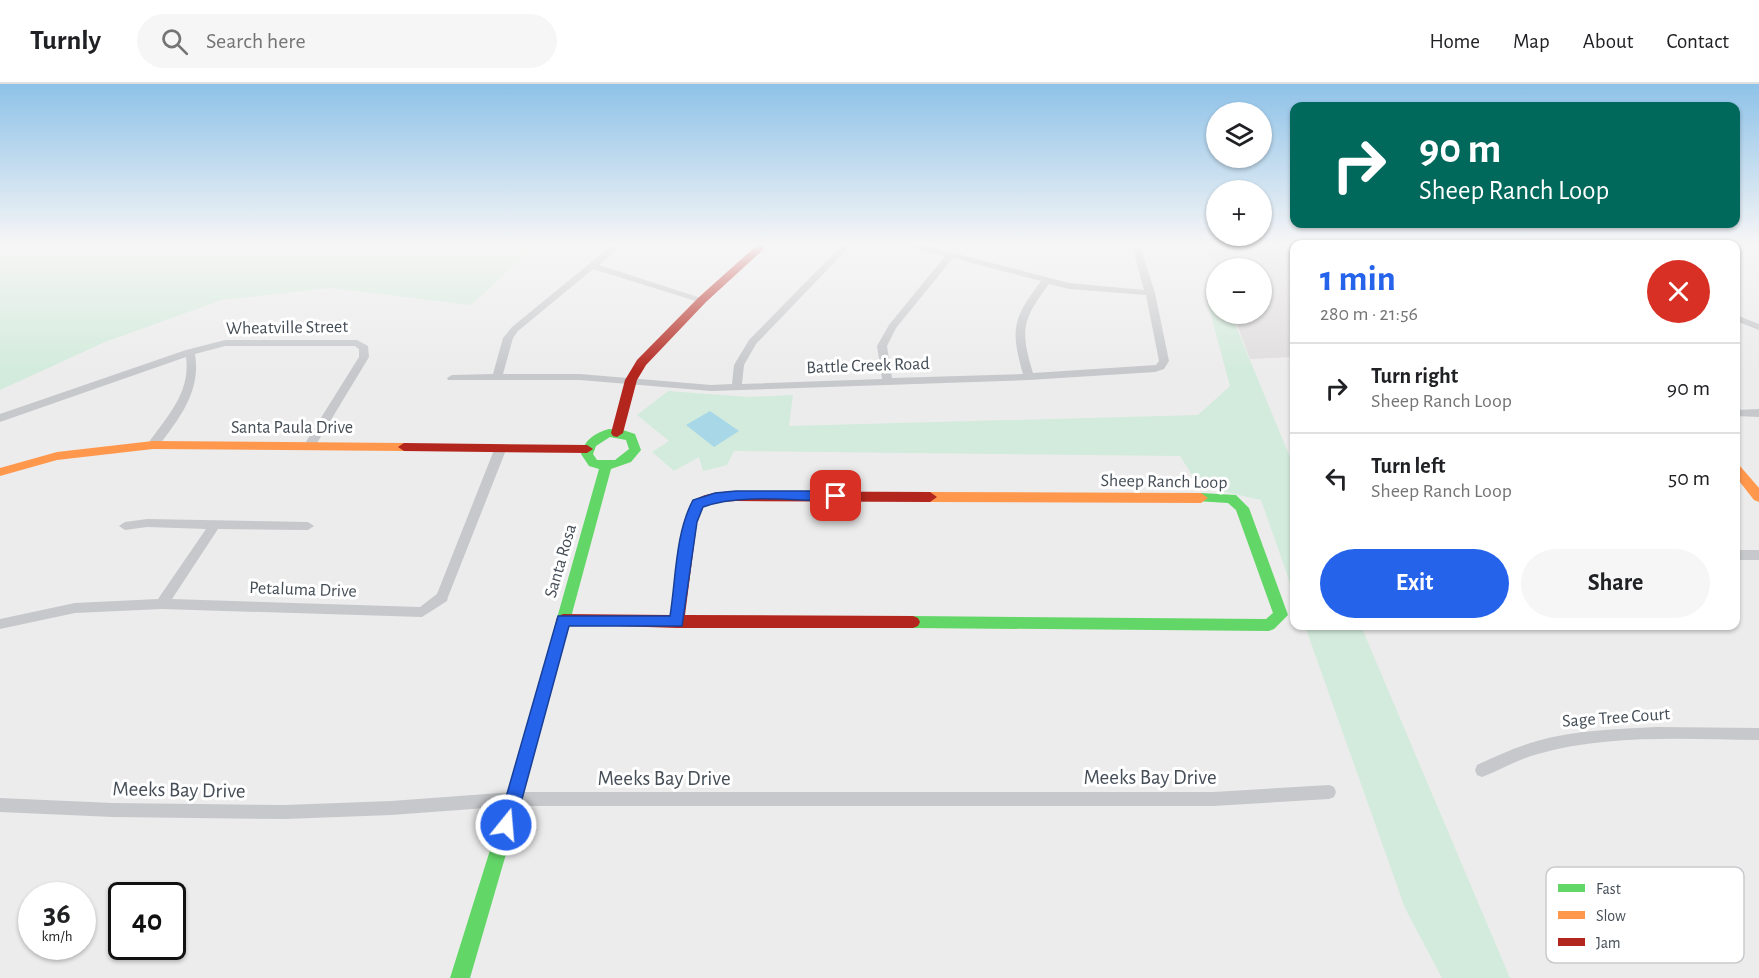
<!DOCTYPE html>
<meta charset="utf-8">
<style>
body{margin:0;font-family:"Alegreya Sans",sans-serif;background:#f6f6f6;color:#202124;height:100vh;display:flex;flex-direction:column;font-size:22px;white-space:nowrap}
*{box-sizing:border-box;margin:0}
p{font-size:20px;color:#757577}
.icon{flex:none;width:33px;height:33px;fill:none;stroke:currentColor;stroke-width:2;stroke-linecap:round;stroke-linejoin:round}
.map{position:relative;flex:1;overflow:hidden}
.drawer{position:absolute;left:1290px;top:156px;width:450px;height:390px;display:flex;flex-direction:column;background:#fff;border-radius:12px;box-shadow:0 2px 4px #0004}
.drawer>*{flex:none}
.banner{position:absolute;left:1290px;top:18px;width:450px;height:126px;border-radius:12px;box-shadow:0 2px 4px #0004;background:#00695c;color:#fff;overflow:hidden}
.fabs{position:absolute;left:1206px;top:18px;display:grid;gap:12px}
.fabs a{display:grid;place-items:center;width:66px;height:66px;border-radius:50%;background:#fff;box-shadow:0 2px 4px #0004;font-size:30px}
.speed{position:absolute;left:18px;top:798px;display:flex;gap:12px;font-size:30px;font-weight:700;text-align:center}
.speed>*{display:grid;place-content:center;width:78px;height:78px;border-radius:50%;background:#fff;box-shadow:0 2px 4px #0004;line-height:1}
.speed small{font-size:15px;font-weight:400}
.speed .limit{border:3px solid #111;border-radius:9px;background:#fff;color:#111}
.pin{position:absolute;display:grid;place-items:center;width:51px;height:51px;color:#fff;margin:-26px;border-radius:12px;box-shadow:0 3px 9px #0006}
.me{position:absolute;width:66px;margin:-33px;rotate:17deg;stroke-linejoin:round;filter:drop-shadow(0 0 4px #0008)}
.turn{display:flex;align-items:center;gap:21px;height:126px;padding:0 30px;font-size:27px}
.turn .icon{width:78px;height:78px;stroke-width:2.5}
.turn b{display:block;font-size:42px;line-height:51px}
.round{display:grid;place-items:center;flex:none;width:63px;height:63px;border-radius:32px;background:#f6f6f6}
.headline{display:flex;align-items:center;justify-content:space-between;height:102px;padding:0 30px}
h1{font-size:36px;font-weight:700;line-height:45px;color:#2563eb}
.cta{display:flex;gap:12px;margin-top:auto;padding:12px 30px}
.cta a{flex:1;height:69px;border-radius:36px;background:#2563eb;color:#fff;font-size:24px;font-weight:700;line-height:69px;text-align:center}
.cta a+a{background:#f6f6f6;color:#202124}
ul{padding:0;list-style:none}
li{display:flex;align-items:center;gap:18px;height:90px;padding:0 30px;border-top:2px solid #e0e0e0}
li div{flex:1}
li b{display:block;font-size:22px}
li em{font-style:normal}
header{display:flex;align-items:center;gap:36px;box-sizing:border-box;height:84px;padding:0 30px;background:#fff;border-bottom:2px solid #e0e0e0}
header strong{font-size:28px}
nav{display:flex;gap:33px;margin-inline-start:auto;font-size:21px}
.search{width:420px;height:54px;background:#f6f6f6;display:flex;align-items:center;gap:15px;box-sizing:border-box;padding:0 21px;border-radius:33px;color:#757577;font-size:22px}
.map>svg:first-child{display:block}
.education{fill:#dfdddd}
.green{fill:#d2ebdc}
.water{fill:#a8d8e8}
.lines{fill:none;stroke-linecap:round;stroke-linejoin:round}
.street{fill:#c6c8cb;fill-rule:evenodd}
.fast{fill:#63d668;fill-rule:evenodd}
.slow{fill:#ff974d;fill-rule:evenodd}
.jam{fill:#b3261e;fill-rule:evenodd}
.route{fill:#2563eb;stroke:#184099;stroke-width:1.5}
.labels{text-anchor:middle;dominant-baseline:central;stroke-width:6;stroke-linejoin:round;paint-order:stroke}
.street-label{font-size:18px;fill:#454e57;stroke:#fff}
.near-street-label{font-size:21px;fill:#454e57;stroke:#fff}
.key{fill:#fff;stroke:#c7cacd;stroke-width:1.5}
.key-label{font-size:16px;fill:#454e57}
</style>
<header>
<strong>Turnly</strong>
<div class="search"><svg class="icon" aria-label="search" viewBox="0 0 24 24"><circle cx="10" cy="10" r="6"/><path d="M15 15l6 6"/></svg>Search here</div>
<nav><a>Home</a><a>Map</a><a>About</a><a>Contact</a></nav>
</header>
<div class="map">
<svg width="1759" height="894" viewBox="0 0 1759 894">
<rect width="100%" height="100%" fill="#edecec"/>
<!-- education -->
<path class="education" d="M 1207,162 L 1294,162 L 1294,273 L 1250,275 L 1233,230 L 1262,230 L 1262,184 L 1216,184 L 1216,187 Z"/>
<!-- green -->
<g class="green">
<path d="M 0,162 L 536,162 L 471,221 L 331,204 L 222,216 L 105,258 L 0,306 Z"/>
<path d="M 1216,212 L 1216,230 L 1231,230 L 1294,383 L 1294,510 L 1261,416 L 1199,402 L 1180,372 L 734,367 L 727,381 L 703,387 L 699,373 L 674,387 L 652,368 L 669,357 L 637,331 L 668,307 L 749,313 L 793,311 L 789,342 L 1198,331 L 1230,302 L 1207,217 Z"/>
<path d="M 1305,542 L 1361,542 L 1510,894 L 1442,894 L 1405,824 Z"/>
</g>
<!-- water -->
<path class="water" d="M 710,327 L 739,347 L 714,363 L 686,341 Z"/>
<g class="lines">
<!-- street -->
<g class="street">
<path d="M 611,162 L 620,162 L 599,181 L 707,216 L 702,219 L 699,218 L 593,185 L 518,247 L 513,254 L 503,290 L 580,290 L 711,301 L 732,300 L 734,281 L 749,256 L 841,162 L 850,162 L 756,260 L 744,281 L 742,300 L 882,295 L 877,262 L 889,241 L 945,172 L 914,164 L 913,162 L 927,162 L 1069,199 L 1144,206 L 1132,162 L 1140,162 L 1155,209 L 1169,277 L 1164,285 L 1155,288 L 1029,296 L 711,307 L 580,296 L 448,296 L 447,294 L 452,291 L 493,290 L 503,254 L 512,243 ZM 953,174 L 1041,197 C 1013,235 1010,244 1023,290 L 892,294 L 887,262 L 896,244 ZM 1049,200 L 1069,205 L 1146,211 L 1159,277 L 1156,281 L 1033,289 C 1020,246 1022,236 1049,200 Z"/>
<path d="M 1736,231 L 1759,240 L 1759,246 L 1736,237 Z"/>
<path d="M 225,256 L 357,256 L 368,262 L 369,273 L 314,364 L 310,365 L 304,361 L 359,273 L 359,265 L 355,262 L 225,262 L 195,270 C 200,300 187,324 169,348 C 164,354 160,362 153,365 L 147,361 C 166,333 191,310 186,273 L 0,338 L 0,330 L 186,266 Z"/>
<path d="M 1759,325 L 1759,333 L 1736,332 L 1736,326 Z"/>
<path d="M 500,362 L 506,366 L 448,513 L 447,517 L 422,533 L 162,525 L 75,529 L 0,545 L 0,535 L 75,519 L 158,515 L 206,445 L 147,443 L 125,446 L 119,442 L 125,438 L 147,435 L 308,438 L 314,442 L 308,446 L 218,445 L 172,515 L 420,523 L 437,510 L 494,366 Z"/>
<rect x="1736" y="466" width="23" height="10"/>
<path d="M 1657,643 L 1759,644 L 1759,656 C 1688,655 1606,650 1538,670 C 1518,675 1501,686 1482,693 L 1477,691 L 1475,686 L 1477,681 C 1496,672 1516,663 1537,657 C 1575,646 1617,645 1657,643 Z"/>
<path d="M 1329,701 L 1334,703 L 1336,708 L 1334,713 L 1329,715 L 1213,722 L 514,722 L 391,731 L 285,735 L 113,733 L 0,728 L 0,714 L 113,719 L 285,721 L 391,717 L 514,708 L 1213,708 Z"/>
</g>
<!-- fast -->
<g class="fast">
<path d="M 609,345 L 623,346 L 635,350 L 641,366 L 631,378 L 611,385 L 522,715 L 470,894 L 450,894 L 506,715 L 599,385 L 589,382 L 581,370 C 585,355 595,349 609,345 ZM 610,353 L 626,356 L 629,365 L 615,376 L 597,376 L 593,370 L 596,362 Z"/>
<path d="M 1201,409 L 1236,411 L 1249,424 L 1288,531 L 1274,545 L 1269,547 L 913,544 L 908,542 L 906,538 L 908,534 L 913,532 L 1266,535 L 1273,529 L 1236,426 L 1228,419 L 1196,417 L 1194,414 Z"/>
</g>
<!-- slow -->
<g class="slow">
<path d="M 153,357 L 404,359 L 410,363 L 404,367 L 153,365 L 57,376 L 0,392 L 0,384 L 57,368 Z"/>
<path d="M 1736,381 L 1740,382 L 1759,404 L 1759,418 L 1754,416 L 1736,393 Z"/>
<path d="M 930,408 L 1201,409 L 1208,414 L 1201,419 L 930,418 L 923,413 Z"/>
</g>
<!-- jam -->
<g class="jam">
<path d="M 756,162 L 767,162 L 706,218 L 646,281 L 637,296 L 623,349 L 617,353 L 613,352 L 611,349 L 625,296 L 637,276 L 698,214 Z"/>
<path d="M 404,359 L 587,361 L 593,365 L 587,369 L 404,367 L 398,363 Z"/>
<path d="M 736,407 L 930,408 L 937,413 L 930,418 L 736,417 L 716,418 L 703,423 L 697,438 L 685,531 L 913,532 L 918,534 L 920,538 L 918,542 L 913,544 L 677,544 L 558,540 L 556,536 L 558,532 L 563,530 L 671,531 C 674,510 680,426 695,416 C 707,408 722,408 736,407 Z"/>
</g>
</g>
<!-- sky -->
<linearGradient id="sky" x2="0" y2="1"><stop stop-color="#8ec2e8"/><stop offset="0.56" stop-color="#f7f6f6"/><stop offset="1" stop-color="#f7f6f6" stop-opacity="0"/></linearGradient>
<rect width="1759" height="287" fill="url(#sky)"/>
<!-- route -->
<path class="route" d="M 736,407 L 836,407 L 843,412 L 836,417 C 796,417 741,409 703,423 L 697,438 L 682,542 L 569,542 L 515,741 L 512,747 L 506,749 L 500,747 L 498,741 L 558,532 L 670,532 C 676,495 675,450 693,416 L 715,409 Z"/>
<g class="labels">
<!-- street labels -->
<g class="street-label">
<text transform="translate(287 244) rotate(-1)">Wheatville Street</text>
<text transform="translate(868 282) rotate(-2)">Battle Creek Road</text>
<text x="292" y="344">Santa Paula Drive</text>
<text transform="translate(1164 398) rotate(1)">Sheep Ranch Loop</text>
<text transform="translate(561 477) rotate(-74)">Santa Rosa</text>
<text transform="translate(303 506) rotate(2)">Petaluma Drive</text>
<text transform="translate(1616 634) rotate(-4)">Sage Tree Court</text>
</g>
<!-- near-street labels -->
<g class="near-street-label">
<text x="1150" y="693">Meeks Bay Drive</text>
<text x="664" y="694">Meeks Bay Drive</text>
<text transform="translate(179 706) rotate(1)">Meeks Bay Drive</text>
</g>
</g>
<!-- legend -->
<rect x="1546" y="783" width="198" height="96" rx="9" class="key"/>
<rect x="1558" y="800" width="27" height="8" fill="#63d668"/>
<rect x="1558" y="827" width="27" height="8" fill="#ff974d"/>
<rect x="1558" y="854" width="27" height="8" fill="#b3261e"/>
<g class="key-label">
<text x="1596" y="810">Fast</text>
<text x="1596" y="837">Slow</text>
<text x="1596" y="864">Jam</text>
</g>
</svg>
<div class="fabs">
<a><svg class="icon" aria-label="layers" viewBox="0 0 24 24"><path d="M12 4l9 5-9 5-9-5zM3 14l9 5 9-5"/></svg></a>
<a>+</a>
<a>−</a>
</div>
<div class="speed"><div>36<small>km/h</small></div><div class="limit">40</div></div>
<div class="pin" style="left:836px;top:412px;background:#d93025"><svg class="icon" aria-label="arrive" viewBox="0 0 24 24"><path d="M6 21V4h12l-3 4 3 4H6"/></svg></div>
<svg class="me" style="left:506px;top:741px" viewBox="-20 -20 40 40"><circle r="17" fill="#2563eb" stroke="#fff" stroke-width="3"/><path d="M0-11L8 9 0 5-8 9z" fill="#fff"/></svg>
<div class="banner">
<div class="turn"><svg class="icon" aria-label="right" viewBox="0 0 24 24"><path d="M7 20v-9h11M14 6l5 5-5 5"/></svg><div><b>90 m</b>Sheep Ranch Loop</div></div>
</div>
<section class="drawer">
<div class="headline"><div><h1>1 min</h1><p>280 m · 21:56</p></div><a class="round" style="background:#d93025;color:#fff"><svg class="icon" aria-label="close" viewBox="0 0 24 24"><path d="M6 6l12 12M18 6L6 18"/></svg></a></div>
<ul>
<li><svg class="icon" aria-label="right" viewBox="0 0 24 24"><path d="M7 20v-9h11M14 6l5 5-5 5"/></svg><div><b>Turn right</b><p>Sheep Ranch Loop</p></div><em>90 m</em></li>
<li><svg class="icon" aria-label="left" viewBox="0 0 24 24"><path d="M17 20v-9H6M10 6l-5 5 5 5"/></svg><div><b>Turn left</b><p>Sheep Ranch Loop</p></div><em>50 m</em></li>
</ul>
<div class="cta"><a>Exit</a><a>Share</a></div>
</section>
</div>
